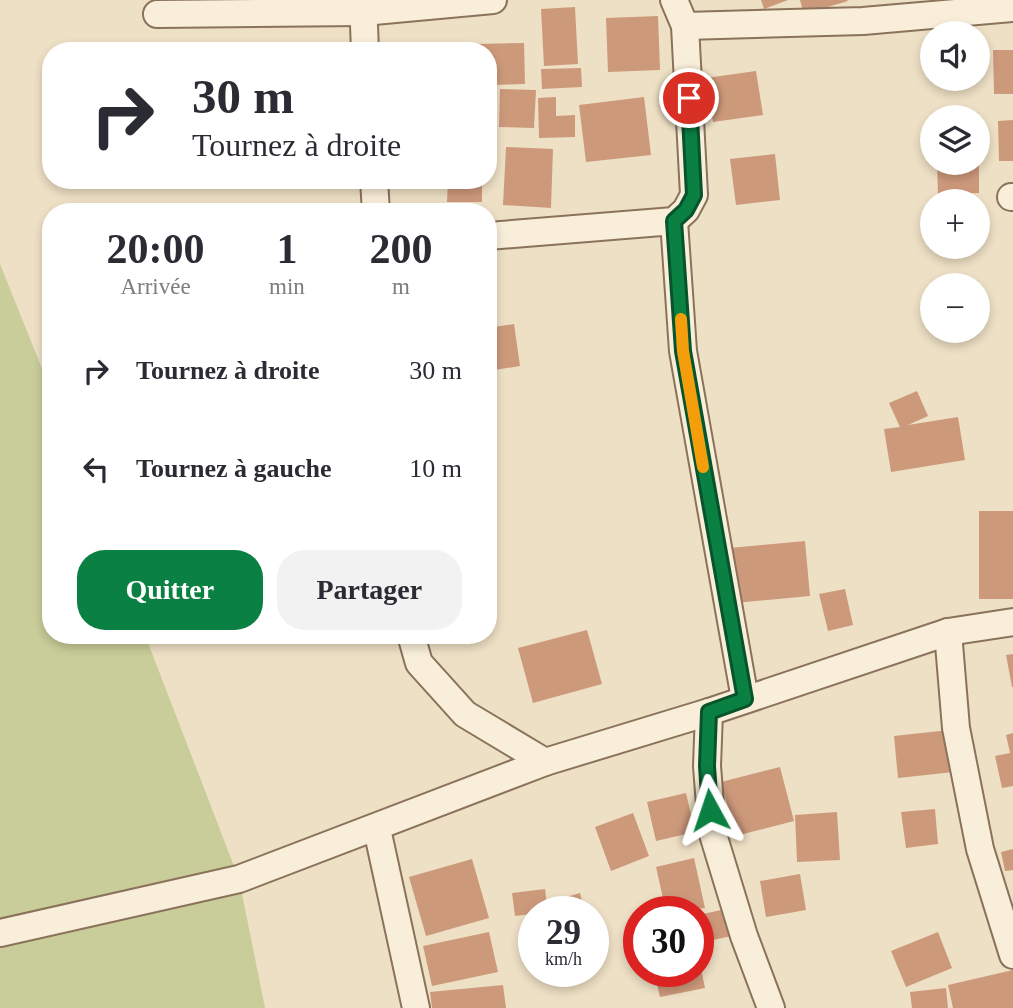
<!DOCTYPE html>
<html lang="fr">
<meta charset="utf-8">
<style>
body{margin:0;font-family:"Times New Roman",serif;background:#f2f2f3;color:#2b2b33;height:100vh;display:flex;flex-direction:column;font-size:26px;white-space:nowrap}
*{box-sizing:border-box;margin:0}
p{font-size:23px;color:#7c7c81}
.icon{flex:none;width:38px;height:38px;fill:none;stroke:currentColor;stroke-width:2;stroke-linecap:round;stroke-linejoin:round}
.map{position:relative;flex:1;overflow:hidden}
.panel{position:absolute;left:42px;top:203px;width:455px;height:441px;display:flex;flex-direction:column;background:#fff;border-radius:28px;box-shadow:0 4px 10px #0003}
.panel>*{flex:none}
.hud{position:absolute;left:42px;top:42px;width:455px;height:147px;border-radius:28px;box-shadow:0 4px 10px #0003;background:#fff;color:#2b2b33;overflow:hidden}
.controls{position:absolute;left:920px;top:21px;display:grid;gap:14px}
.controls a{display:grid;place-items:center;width:70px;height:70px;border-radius:50%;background:#fff;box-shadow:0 4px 10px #0003;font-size:35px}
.speed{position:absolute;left:518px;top:896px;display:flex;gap:14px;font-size:35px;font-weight:700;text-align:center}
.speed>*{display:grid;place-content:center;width:91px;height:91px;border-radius:50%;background:#fff;box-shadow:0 4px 10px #0003;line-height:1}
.speed small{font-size:18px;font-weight:400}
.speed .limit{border:10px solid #d22;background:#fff;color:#111}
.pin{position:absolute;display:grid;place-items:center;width:60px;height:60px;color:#fff;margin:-30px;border:4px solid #fff;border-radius:50%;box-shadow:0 2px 7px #0007}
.me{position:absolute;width:77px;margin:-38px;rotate:355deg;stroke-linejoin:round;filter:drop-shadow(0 0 5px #0008)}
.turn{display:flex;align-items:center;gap:24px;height:147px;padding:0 35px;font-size:32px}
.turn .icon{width:91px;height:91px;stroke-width:2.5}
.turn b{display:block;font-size:49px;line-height:60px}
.eta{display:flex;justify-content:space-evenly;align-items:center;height:119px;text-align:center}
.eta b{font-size:42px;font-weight:700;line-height:49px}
.primary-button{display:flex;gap:14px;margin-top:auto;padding:14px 35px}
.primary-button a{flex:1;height:80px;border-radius:28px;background:#0b8043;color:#fff;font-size:28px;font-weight:700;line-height:80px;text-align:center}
.primary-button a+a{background:#f2f2f3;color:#2b2b33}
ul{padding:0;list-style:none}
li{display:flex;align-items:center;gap:21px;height:98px;padding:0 35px}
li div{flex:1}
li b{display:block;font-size:26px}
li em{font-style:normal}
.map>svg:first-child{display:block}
.green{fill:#c9cd99}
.building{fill:#cd997b}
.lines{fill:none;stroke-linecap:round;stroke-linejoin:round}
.street-casing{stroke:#8a725b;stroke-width:30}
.street{stroke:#f9eed9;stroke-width:26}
.route-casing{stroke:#07532c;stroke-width:18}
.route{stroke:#0b8043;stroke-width:12}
.slow{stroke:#f59e0b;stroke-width:12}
</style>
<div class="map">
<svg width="1013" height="1008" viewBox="0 0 1013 1008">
<rect width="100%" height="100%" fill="#eee0c5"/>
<!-- green -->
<path class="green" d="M 0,264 L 51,391 L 51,635 L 145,635 L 239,879 L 265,1008 L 0,1008 Z"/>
<!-- building -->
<g class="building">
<path d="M 761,0 L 788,0 L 764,9 Z"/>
<path d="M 800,0 L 847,0 L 848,1 L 804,14 Z"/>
<path d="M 575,7 L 578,64 L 544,66 L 541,9 Z"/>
<path d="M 658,16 L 660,70 L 608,72 L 606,18 Z"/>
<path d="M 524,43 L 525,84 L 488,85 L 488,51 L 476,51 L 476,44 Z"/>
<path d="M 993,50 L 1013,50 L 1013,94 L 994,94 Z"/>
<path d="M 581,68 L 582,87 L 542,89 L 541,69 Z"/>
<path d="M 756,71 L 763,115 L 713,122 L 706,78 Z"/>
<path d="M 500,89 L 536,90 L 534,128 L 499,127 Z"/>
<path d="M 556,97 L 556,116 L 575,115 L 575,137 L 539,138 L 538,98 Z"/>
<path d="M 644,97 L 651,155 L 586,162 L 579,105 Z"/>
<path d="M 1013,120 L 1013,161 L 999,161 L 998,121 Z"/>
<path d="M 506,147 L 553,149 L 551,208 L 503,205 Z"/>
<path d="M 775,154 L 780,200 L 736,205 L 730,159 Z"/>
<path d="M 937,163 L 979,163 L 979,193 L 938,194 Z"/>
<path d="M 448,180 L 482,180 L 482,202 L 447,202 Z"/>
<path d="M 514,324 L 520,366 L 488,371 L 488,328 Z"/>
<path d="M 917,391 L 928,416 L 908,425 L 958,417 L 965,460 L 891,472 L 884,429 L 900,427 L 889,403 Z"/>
<rect x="979" y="511" width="34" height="88"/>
<path d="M 805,541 L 810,596 L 734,603 L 730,548 Z"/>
<path d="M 845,589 L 853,625 L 828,631 L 819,594 Z"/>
<path d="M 587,630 L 602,684 L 533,703 L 518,648 Z"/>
<path d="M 1013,654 L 1013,687 L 1012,687 L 1006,655 Z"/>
<path d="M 949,730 L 954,772 L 898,778 L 894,736 Z"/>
<path d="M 1013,733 L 1013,786 L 1002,788 L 995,756 L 1010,753 L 1006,735 Z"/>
<path d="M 780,767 L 794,821 L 735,836 L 721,782 Z"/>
<path d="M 686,793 L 695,832 L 656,841 L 647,802 Z"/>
<path d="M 935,809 L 938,844 L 906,848 L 901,812 Z"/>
<path d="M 837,812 L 840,860 L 797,862 L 795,815 Z"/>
<path d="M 633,813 L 649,856 L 611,871 L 595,827 Z"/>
<path d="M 1013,849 L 1013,870 L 1005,871 L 1001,852 Z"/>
<path d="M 694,858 L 705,908 L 666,912 L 656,867 Z"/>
<path d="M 472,859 L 489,918 L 426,936 L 409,877 Z"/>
<path d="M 800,874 L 806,910 L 766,917 L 760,881 Z"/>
<path d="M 545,889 L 548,912 L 515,916 L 512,893 Z"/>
<path d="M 580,893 L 585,912 L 551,912 L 549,902 Z"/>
<path d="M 731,908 L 737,935 L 698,943 L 698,915 Z"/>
<path d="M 489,932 L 498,972 L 432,986 L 423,946 Z"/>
<path d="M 938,932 L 952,968 L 906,987 L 891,951 Z"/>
<path d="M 699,959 L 705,988 L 660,997 L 654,971 L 698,971 Z"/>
<path d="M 1013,970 L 1013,1008 L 953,1008 L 948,985 Z"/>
<path d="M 503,985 L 506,1008 L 432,1008 L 430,992 Z"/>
<path d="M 946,988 L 948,1008 L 912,1008 L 910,992 Z"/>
</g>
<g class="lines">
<!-- street casing -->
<g class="street-casing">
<g id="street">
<path d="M 363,0 L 365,51"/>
<path d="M 674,0 L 685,26 L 863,21 L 1013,8"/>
<path d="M 157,14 L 363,12 L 493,0"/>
<path d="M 374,180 L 376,212"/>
<path d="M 1011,197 L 1013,197"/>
<path d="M 674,221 L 683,351 L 745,699"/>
<path d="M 488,236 L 674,221 L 686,210 L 694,195 L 685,26"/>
<path d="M 948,632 L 956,728 L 980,849 L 1013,955"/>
<path d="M 411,635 L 419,663 L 465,714 L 545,762 L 709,712 L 948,632 L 1013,622"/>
<path d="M 709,712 L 707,766 L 712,831 L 744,936 L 771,1008"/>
<path d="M 377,829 L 416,1008"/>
<path d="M 0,933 L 239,879 L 545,762"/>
</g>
</g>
<!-- street -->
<use href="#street" class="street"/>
</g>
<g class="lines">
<!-- route casing -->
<g class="route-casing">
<path id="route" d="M 689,98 L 694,195 L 686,210 L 674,221 L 683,351 L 745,699 L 709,712 L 707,766 L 710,810"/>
</g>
<!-- route -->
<use href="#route" class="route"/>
<!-- slow -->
<path class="slow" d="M 681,319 L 683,351 L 703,467"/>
</g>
</svg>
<div class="controls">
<a><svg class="icon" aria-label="sound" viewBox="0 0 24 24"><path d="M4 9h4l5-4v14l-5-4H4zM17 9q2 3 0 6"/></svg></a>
<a><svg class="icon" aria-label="layers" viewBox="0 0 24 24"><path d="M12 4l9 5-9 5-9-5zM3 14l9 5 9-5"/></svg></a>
<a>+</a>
<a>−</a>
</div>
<div class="speed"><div>29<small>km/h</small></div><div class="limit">30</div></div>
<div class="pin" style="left:689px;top:98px;background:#d93025"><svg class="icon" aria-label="arrive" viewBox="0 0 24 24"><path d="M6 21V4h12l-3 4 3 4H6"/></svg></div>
<svg class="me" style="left:710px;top:810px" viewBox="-20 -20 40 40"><path d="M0-17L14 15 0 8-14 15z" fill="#0b8043" stroke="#fff" stroke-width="4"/></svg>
<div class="hud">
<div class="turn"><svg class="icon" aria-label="right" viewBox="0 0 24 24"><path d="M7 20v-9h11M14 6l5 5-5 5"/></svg><div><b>30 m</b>Tournez à droite</div></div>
</div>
<section class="panel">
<div class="eta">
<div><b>20:00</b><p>Arrivée</p></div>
<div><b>1</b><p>min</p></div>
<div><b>200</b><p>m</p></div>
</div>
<ul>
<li><svg class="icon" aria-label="right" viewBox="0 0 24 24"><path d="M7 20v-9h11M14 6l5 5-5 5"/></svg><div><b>Tournez à droite</b></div><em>30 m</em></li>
<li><svg class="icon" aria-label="left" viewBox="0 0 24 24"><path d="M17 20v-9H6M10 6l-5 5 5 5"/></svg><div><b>Tournez à gauche</b></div><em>10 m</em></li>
</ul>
<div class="primary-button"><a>Quitter</a><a>Partager</a></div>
</section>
</div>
